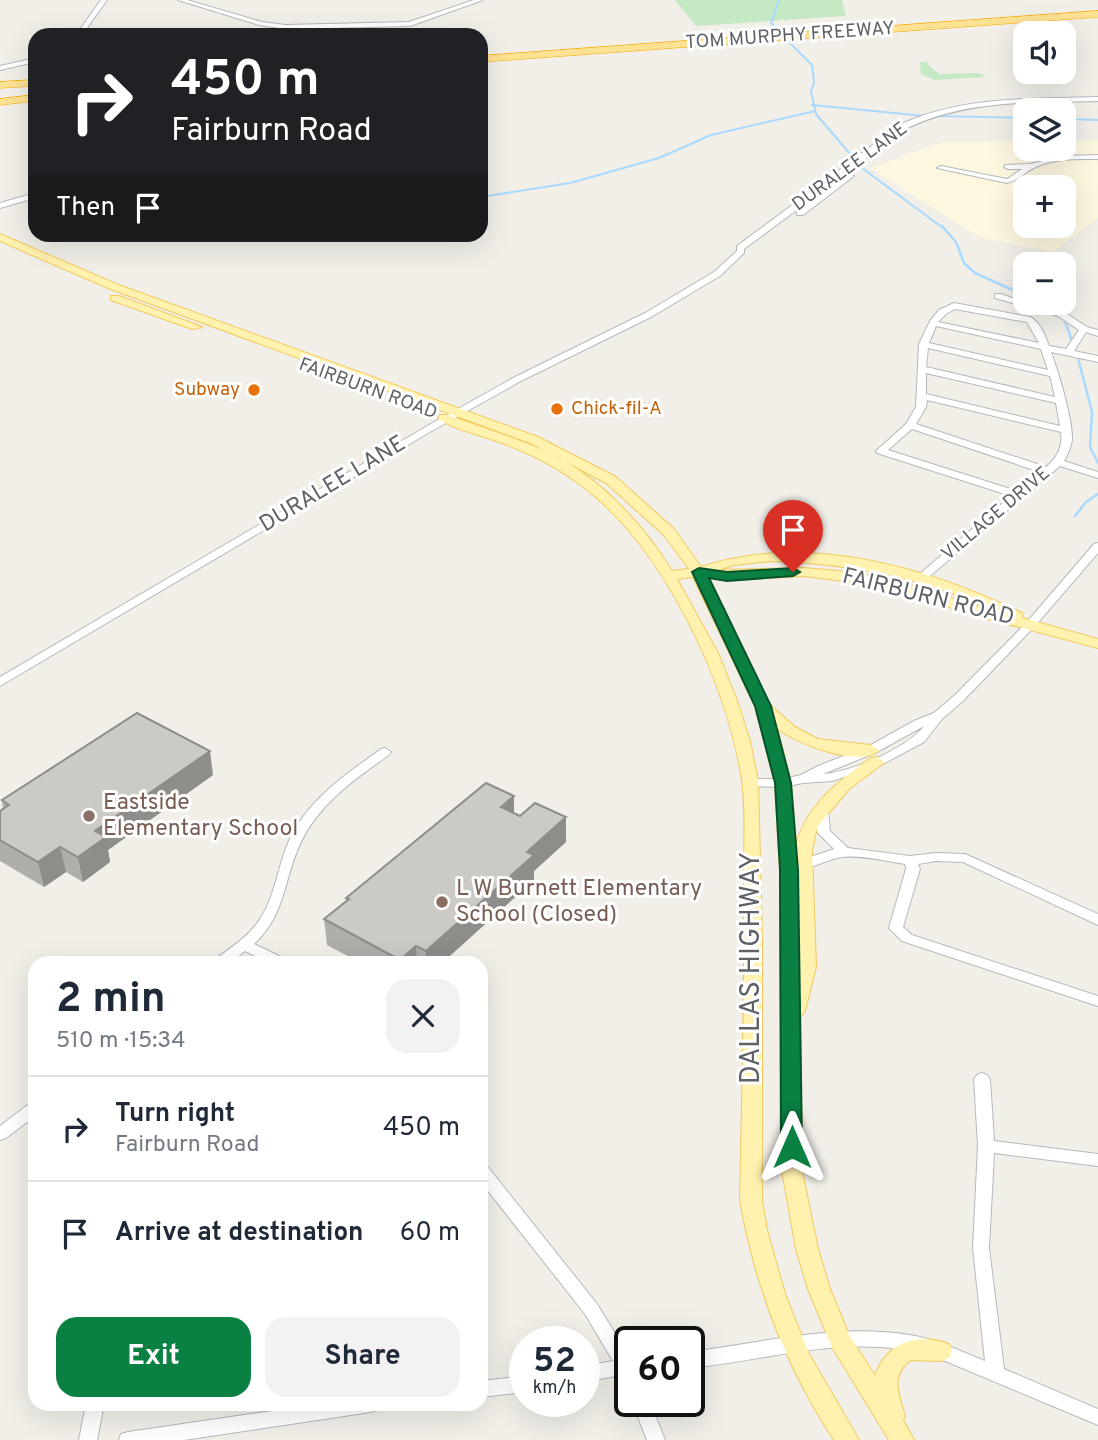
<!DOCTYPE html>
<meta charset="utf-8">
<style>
body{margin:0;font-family:Overpass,sans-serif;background:#f2f2f3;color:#1f2937;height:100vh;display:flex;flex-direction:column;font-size:26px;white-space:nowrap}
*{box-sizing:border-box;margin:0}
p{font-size:23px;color:#747a83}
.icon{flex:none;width:38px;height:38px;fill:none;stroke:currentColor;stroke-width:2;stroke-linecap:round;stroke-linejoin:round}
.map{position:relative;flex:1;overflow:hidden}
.sheet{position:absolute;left:28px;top:956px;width:460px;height:455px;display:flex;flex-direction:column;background:#fff;border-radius:21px;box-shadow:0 7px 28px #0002}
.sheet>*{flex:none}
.top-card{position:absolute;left:28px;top:28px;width:460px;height:214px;border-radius:21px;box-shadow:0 7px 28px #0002;background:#202124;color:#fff;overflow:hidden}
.buttons{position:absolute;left:1013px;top:21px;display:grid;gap:14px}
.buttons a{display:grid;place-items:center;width:63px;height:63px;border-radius:14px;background:#fff;box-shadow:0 7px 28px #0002;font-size:35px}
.speed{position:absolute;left:509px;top:1326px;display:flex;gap:14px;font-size:35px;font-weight:700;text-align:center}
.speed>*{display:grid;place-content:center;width:91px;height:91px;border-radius:50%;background:#fff;box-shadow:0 7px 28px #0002;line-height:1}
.speed small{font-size:18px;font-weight:400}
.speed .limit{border:4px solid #111;border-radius:10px;background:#fff;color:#111}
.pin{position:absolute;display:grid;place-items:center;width:60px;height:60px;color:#fff;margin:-72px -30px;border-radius:50% 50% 50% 0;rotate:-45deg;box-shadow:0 0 7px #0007}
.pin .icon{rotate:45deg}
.me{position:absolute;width:77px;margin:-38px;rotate:0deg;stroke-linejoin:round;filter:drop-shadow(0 0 5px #0008)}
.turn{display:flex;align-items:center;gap:24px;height:147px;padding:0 28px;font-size:32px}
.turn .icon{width:91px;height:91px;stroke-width:2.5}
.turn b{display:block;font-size:49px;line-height:60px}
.then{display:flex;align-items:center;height:66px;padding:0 28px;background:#0003;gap:14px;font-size:26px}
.round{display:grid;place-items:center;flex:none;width:74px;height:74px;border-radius:21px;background:#f2f2f3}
.headline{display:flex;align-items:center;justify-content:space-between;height:119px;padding:0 28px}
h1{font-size:42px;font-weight:700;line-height:52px}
.action{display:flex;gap:14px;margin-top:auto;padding:14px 28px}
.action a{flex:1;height:80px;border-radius:21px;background:#0b8043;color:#fff;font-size:28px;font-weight:700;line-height:80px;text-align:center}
.action a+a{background:#f2f2f3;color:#1f2937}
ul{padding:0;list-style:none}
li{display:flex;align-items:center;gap:21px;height:105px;padding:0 28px;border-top:2px solid #e0e1e3}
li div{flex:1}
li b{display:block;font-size:26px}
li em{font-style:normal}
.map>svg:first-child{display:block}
.commercial{fill:#fef7e0;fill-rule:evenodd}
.green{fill:#c5e8c5}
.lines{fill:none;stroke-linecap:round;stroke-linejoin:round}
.stream-far1{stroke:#aadaff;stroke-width:2}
.stream{stroke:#aadaff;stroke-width:2.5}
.minor-casing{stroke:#b5b8bc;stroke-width:2}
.major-casing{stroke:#f2c960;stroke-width:2}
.highway-casing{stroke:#f9ab00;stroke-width:1}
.minor{fill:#fff;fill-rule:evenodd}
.major{fill:#fff2af;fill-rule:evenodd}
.highway{fill:#fde293;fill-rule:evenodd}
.wall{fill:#afaea9}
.shaded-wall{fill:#8f8d8a}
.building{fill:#cccac5;stroke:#8f8d8a;stroke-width:2}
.route{fill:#0b8043;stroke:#07532c;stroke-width:2}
.food-dot{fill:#e8710a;stroke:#fff;stroke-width:2.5}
.education-dot{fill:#8d6e63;stroke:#fff;stroke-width:2.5}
.labels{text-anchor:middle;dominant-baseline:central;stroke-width:6;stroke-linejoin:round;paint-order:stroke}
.far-street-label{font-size:19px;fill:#5f6368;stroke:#fff}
.far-food-label{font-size:19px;fill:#c56008;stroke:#fff;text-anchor:end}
.street-label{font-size:23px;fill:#5f6368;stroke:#fff}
.education-label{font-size:23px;fill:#785e54;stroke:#fff;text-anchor:start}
.near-street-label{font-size:28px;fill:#5f6368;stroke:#fff}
</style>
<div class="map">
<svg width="1098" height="1440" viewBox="0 0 1098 1440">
<rect width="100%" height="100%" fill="#f1efe8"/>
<!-- commercial -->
<path class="commercial" d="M 1064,140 L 1098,140 L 1098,218 L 1053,252 L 979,237 L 870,168 L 943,142 L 1025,141 L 1026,149 L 1064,149 ZM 1026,187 L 1064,187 L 1064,226 L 1026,226 Z"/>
<!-- green -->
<g class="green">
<path d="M 675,0 L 842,0 L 846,16 L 696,26 Z"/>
<path d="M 920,62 L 930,62 L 926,63 L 939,74 L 979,73 L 985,77 L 935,80 L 921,74 Z"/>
</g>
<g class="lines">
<!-- stream-far1 -->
<g class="stream-far1">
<path d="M 775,27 L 771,23 L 779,0"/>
<path d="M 786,39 L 812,65 L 814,82 L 811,92 L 816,114 L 862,168 L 943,228"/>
<path d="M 812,105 L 925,116"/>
<path d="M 936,116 L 1026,118"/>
<path d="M 1064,119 L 1098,120"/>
<path d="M 481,197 L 570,183 L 659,158 L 711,135 L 815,111"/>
</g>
<!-- stream -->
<g class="stream">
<path d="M 942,226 L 956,242 L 964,263 L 975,273 L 1026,296"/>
<path d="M 1041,303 L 1055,311"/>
<path d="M 1064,318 L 1073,344"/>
<path d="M 1077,354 L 1092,412 L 1090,447 L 1098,463"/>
<path d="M 1075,516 L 1086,502 L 1098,494"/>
</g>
<!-- minor casing -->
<g class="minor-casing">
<g id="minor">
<path d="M 101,0 L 107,0 L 82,35 L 76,35 Z"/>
<path d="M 178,0 L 187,0 L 262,22 L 286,25 L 409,22 L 474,0 L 483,0 L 410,26 L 286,29 L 259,25 Z"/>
<path d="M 35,58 L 35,62 L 0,70 L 0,66 Z"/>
<path d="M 1098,97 L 1098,101 C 1031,103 969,99 907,128 L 744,249 L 744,253 L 720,276 L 651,317 L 521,381 L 435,429 L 0,686 L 0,677 L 429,425 L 515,377 L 645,313 L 714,272 L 737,251 L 737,246 L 901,124 C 964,96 1030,99 1098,97 Z"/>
<path d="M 1098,155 L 1098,159 C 1078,159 1055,158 1036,167 C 1026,171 1019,180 1007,183 L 937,168 L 941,166 L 1007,179 L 1022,169 L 1008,169 L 1004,167 L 1005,165 L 1030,164 L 1064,156 Z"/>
<path d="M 847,174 L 854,176 L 803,215 L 797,215 L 797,211 Z"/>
<path d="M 35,193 L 35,198 L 0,208 L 0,203 Z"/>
<path d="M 995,294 L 1001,294 L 1026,303 L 1064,312 L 1087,327 L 1098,330 L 1098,336 L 1086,332 L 1074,351 L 1098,356 L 1098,362 L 1051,352 C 1058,371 1073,420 1072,440 C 1071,447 1068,454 1064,461 L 1098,472 L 1098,478 L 1060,466 L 924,581 L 916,581 L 914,579 L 916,577 L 1011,496 L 877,453 L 876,451 L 906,424 L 916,407 L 919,344 L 930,321 L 939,310 L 954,303 L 1030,317 C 1040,322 1045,335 1049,346 L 1066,349 L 1079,330 L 1058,316 L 995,298 ZM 955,309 L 1027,322 L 1039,343 L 938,322 L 946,314 ZM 936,326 L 1041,349 L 1048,370 L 929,343 ZM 928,348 L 1050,376 L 1055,397 L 926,367 ZM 926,373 L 1056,403 L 1060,426 L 926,394 ZM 927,400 L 1061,432 C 1063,447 1057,458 1046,467 L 916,424 L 926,407 ZM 912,429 L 1040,472 L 1017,491 L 888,450 Z"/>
<path d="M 1098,543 L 1098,553 L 1035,626 L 963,701 L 942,719 L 924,742 L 881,765 L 832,781 L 803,783 L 783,787 L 745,786 L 744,783 L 745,780 L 750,779 L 783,779 L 801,775 L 818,766 L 869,746 L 916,720 L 934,713 L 955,695 L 1027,622 L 1094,544 ZM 924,726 C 906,749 851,772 823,774 L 877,752 Z"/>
<path d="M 385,748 L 391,752 L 389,755 C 356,778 319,804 301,842 C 283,879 287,913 254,944 L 283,958 L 285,962 L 267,962 L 245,951 L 231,962 L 215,962 L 217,958 C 232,947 250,935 260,919 C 278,892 278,857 295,829 C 315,795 349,772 381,749 Z"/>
<path d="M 821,806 L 828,810 L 830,831 L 848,848 L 910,856 L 936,853 L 965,854 L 1098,914 L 1098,925 L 963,862 L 936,861 L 918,864 L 920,869 L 903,927 L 912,935 L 1098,996 L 1098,1006 L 902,941 L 889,928 L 906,869 L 905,864 C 885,861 862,855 843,857 C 828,858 813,870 799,867 L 797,864 L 799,861 L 834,849 L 817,832 L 814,810 Z"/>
<path d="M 982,1073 L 987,1075 L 990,1079 L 994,1141 L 1098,1154 L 1098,1166 L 994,1153 L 989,1248 L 1004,1369 L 1098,1409 L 1098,1425 L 938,1358 C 919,1353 900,1348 879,1347 C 815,1343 753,1362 690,1368 L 690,1352 C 762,1343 836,1323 909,1335 C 936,1339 960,1351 985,1361 L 973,1248 L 978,1146 L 974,1079 L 977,1075 Z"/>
<path d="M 35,1102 L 35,1116 L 6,1138 L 0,1140 L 0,1126 L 29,1104 Z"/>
<path d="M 481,1164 L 487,1166 L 597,1304 L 630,1358 L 630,1382 L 624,1380 L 621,1375 L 584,1382 L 584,1366 L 613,1361 L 585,1314 L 481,1182 Z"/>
<path d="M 525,1376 L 525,1392 L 481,1397 L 481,1381 Z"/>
<path d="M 632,1402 L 650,1402 L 665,1440 L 647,1440 Z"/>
<path d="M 86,1404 L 104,1404 L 97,1440 L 79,1440 Z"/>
<path d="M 320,1404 L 380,1404 L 377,1410 L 371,1412 L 184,1440 L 119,1440 L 121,1434 L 128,1432 Z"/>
</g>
</g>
<!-- major casing -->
<g class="major-casing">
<g id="major">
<path d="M 0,234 L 116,284 L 538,437 L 616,477 L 674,529 L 701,567 C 806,532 927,567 1022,613 L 1023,618 L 1098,639 L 1098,648 L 977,616 L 883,586 L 804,576 L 727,580 L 708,577 L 770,705 L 795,727 L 818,739 L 871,745 L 879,750 C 861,769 794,743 777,728 L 791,783 L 796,845 C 806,806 839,780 871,758 L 877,757 L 885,762 L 849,789 L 817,827 L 812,851 L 816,967 L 805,1011 L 800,1017 L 802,1171 L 818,1249 L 830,1289 L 849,1335 L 875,1376 C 887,1342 916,1332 949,1344 L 952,1351 L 949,1358 L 941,1361 L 911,1360 C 889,1375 899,1395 905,1416 L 903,1420 L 914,1440 L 889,1440 L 832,1347 L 808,1289 L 796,1249 L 782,1171 L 780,870 L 775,783 L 755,706 L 693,577 L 677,579 L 718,653 L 736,698 L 750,741 L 758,781 L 762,940 L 762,1200 L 767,1230 L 785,1294 L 809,1354 L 859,1440 L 834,1440 C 786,1367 755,1286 740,1200 C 742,1098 745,995 744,893 C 743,856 747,817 742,781 C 729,688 669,561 597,498 C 568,473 537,456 502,443 C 484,436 451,429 438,418 L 440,415 L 448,415 C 485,429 524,440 559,458 C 605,483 645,527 672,571 L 689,569 L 664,535 L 606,483 L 530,443 L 108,288 L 0,241 ZM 771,561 C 849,563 926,578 997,612 L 890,579 L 849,572 L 804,568 L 718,570 L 734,565 Z"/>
<path d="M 111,296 L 119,296 L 202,327 L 192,329 L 111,300 Z"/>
</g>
</g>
<!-- highway casing -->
<g class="highway-casing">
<g id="highway">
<path d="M 1098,11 L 1098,17 L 481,62 L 481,56 Z"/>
<path d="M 35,80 L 35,86 L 0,88 L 0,82 Z"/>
<path d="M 35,95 L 35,101 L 0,105 L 0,99 Z"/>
</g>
</g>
<!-- minor -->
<use href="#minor" class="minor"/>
<!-- major -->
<use href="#major" class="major"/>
<!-- highway -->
<use href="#highway" class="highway"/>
</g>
<!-- wall -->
<g class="wall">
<path d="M 213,775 L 108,850 L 110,862 L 83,882 L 66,872 L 44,887 L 0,861 L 0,811 L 3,809 L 2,800 Z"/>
<path d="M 514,796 L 514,813 L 520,816 L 566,817 L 566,842 L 534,871 L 534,880 L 443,962 L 359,962 L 327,945 L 324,919 L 346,902 L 346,898 Z"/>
</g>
<!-- shaded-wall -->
<g class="shaded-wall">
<path d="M 210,751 L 213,775 L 108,850 L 110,862 L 83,882 L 78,857 L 95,831 Z"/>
<path d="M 514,796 L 514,820 L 501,807 Z"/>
<path d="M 566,817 L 566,842 L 534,871 L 534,880 L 443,962 L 426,962 L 426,951 L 527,852 Z"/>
<path d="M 60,847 L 66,872 L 44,887 L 38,862 Z"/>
<path d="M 416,946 L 417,962 L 400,962 L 400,960 Z"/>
</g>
<!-- building -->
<g class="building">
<path d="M 137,713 L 210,751 L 95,831 L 106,837 L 78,857 L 60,847 L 38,862 L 0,840 L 0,811 L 9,805 L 2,800 Z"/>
<path d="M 486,783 L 514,796 L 501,807 L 520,816 L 535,803 L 566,817 L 527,852 L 534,855 L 426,951 L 416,946 L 400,960 L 324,919 L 349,899 L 346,898 Z"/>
</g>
<!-- route -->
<path class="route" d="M 699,568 L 727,572 L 793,568 L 800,572 L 793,576 L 727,581 L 709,578 L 771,706 L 791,783 L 798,870 L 802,1147 L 799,1153 L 792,1155 L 784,1153 L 781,1147 L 780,870 L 775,783 L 755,706 L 692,572 Z"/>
<!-- markers -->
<g class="food-dot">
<circle cx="254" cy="390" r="7"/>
<circle cx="557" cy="409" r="7"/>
</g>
<g class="education-dot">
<circle cx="89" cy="816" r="7"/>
<circle cx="442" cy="902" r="7"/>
</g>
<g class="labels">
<!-- far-street labels -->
<g class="far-street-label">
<text transform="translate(790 36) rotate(-4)">TOM MURPHY FREEWAY</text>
<text transform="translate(850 167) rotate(-36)">DURALEE LANE</text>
<text transform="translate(368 389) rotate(20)">FAIRBURN ROAD</text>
<text transform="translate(996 514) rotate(-40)">VILLAGE DRIVE</text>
</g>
<!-- far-food labels -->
<g class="far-food-label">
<text x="240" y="390">Subway</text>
<text x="571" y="409" text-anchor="start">Chick-fil-A</text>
</g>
<!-- street labels -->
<g class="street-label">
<text transform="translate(333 485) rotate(-31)">DURALEE LANE</text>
<text transform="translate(928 598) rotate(14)">FAIRBURN ROAD</text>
</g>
<!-- education labels -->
<g class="education-label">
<text x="103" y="803">Eastside<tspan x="103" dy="26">Elementary School</tspan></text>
<text x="456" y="889">L W Burnett Elementary<tspan x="456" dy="26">School (Closed)</tspan></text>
</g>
<!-- near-street labels -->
<g class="near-street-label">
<text transform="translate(752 968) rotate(-90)">DALLAS HIGHWAY</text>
</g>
</g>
</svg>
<div class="buttons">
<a><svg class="icon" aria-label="sound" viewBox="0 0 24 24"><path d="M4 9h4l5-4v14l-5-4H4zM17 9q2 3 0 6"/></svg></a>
<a><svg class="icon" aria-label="layers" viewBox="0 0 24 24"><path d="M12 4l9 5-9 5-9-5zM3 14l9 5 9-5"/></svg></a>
<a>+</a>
<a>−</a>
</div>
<div class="speed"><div>52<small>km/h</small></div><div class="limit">60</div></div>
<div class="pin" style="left:793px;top:572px;background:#d93025"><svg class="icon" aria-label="arrive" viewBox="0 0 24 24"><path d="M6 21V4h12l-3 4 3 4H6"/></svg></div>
<svg class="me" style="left:792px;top:1147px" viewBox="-20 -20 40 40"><path d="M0-17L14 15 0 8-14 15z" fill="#0b8043" stroke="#fff" stroke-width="4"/></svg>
<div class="top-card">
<div class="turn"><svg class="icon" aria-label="right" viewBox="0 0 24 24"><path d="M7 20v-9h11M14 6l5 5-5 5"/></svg><div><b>450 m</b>Fairburn Road</div></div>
<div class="then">Then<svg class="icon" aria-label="arrive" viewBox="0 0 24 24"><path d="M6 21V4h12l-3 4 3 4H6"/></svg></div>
</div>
<section class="sheet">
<div class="headline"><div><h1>2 min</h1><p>510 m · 15:34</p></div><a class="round"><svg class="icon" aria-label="close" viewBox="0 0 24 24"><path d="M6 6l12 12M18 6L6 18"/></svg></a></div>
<ul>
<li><svg class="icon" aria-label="right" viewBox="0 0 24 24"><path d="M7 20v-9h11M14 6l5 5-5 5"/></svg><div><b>Turn right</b><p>Fairburn Road</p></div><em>450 m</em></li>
<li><svg class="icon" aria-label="arrive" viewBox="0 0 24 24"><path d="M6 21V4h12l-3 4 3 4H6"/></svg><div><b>Arrive at destination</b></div><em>60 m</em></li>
</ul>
<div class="action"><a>Exit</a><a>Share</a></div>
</section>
</div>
